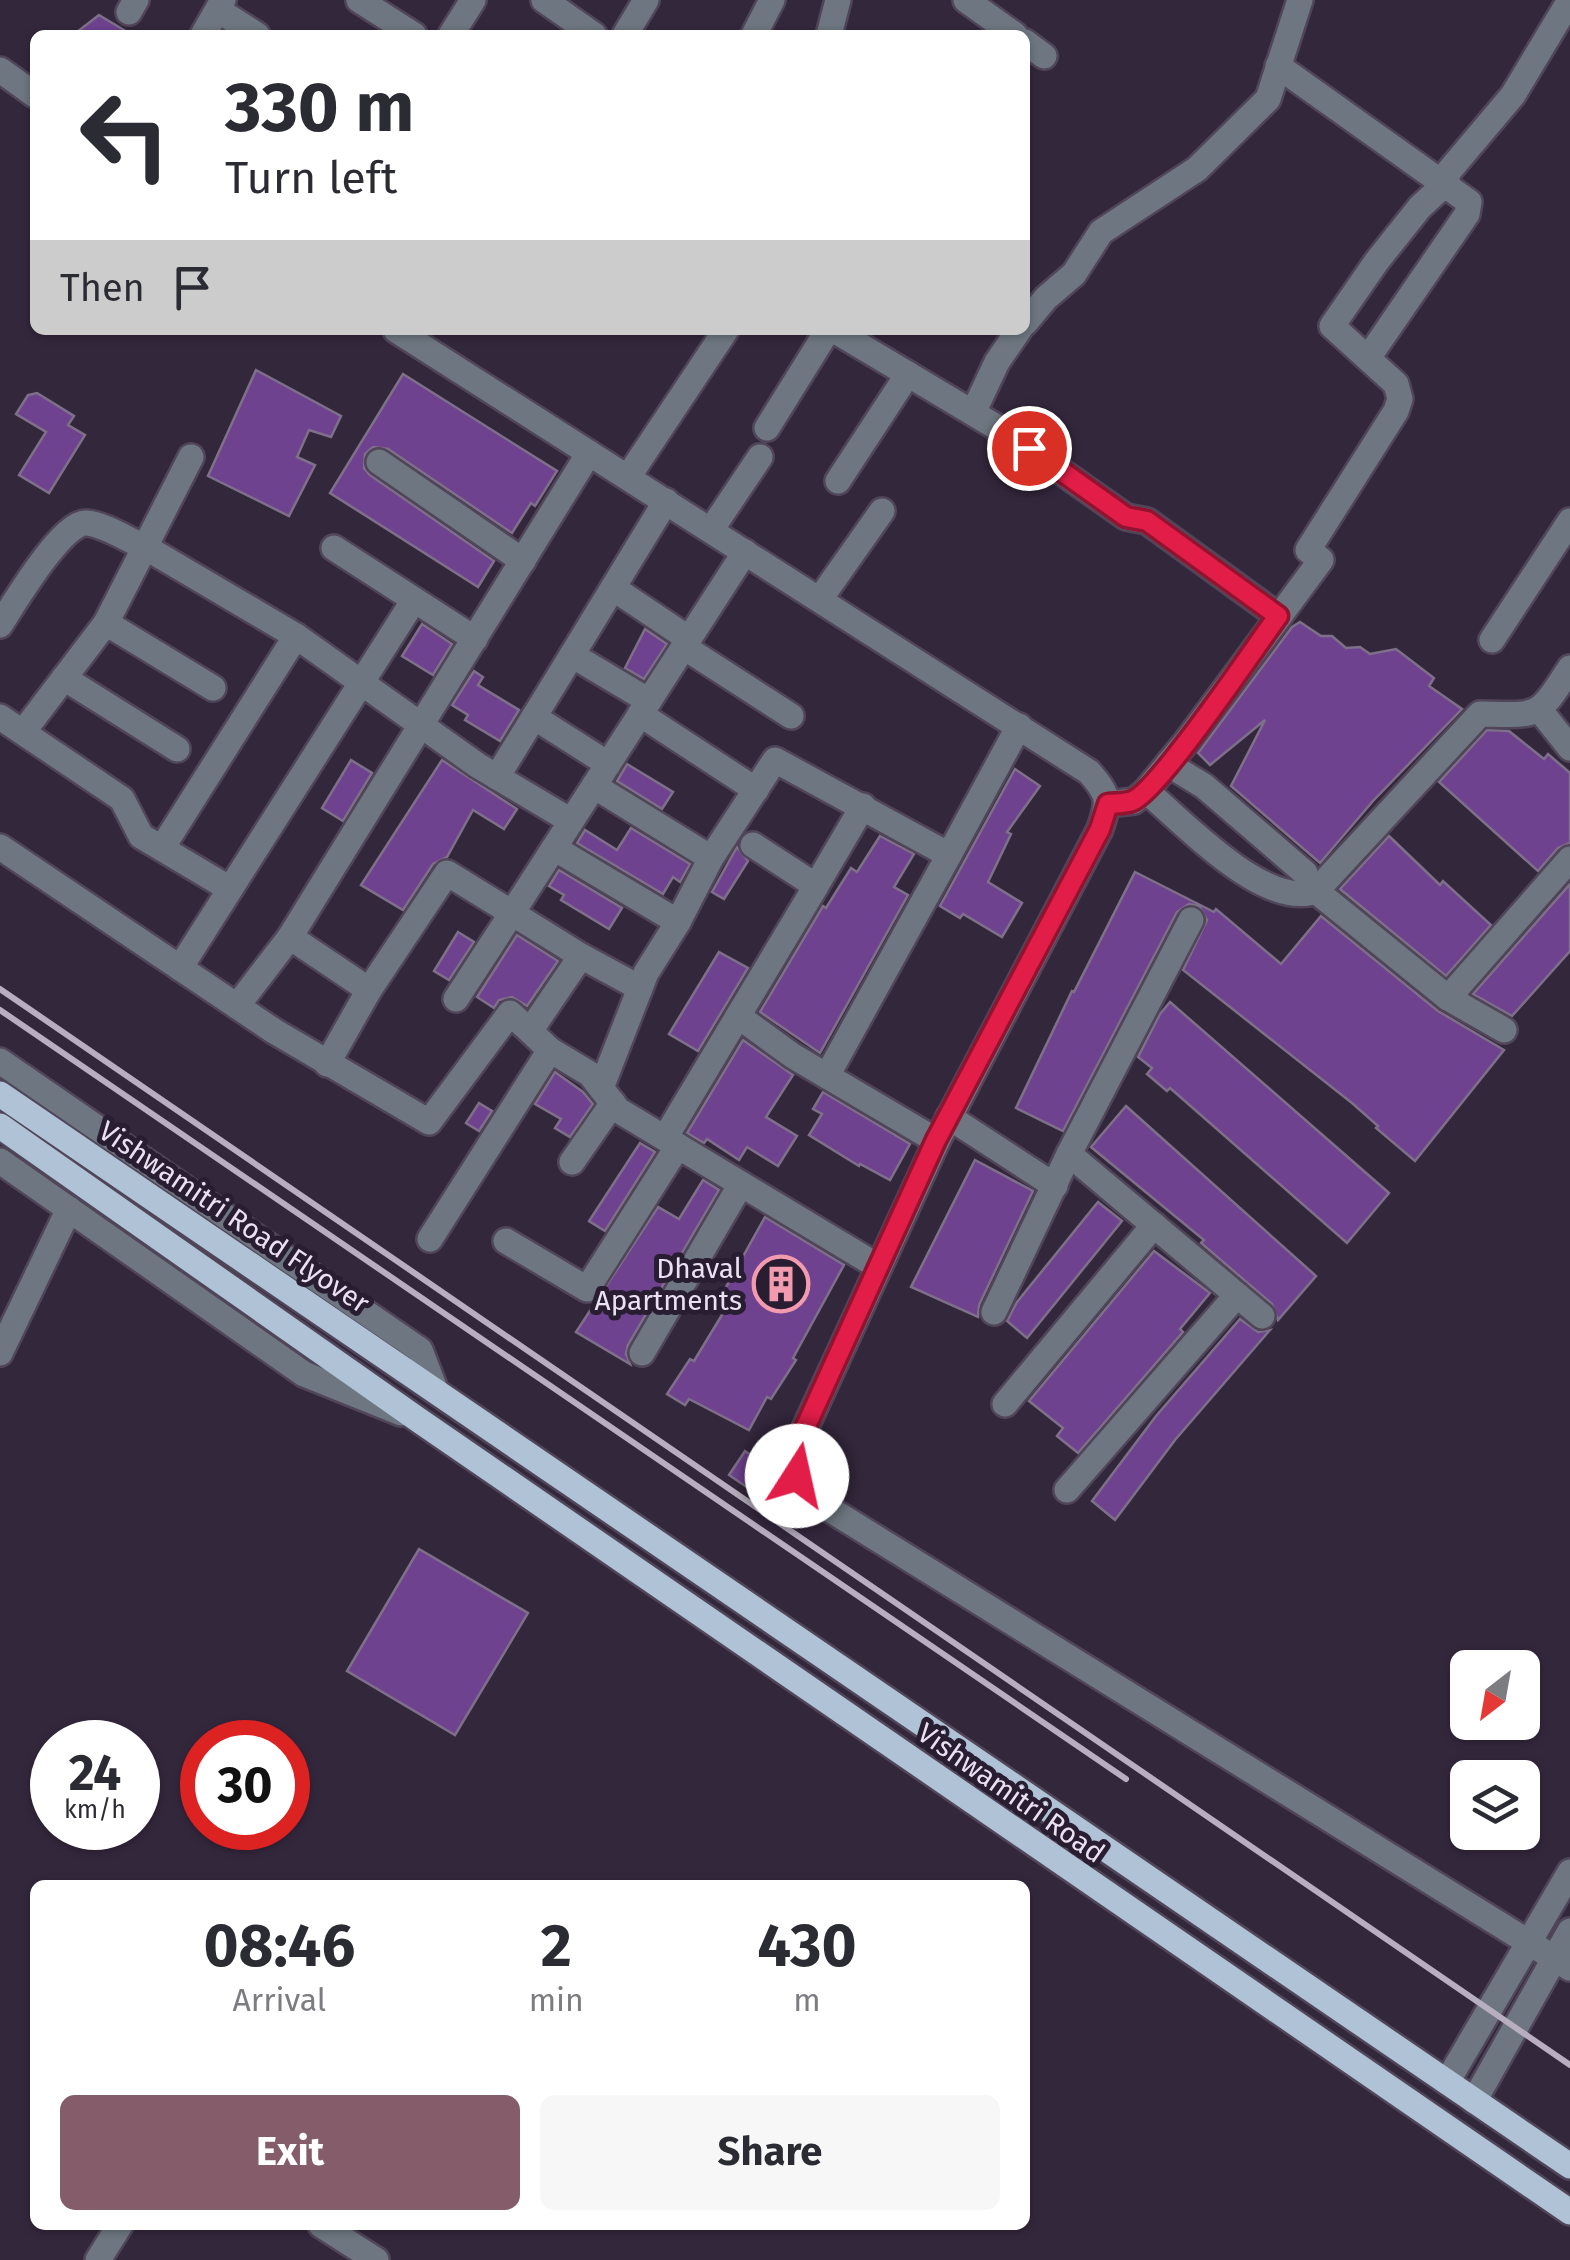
<!DOCTYPE html>
<style>
body{margin:0;font-family:"Fira Sans",sans-serif;background:#f7f7f7;color:#2b2b33;height:100vh;display:flex;flex-direction:column;font-size:38px;white-space:nowrap}
*{box-sizing:border-box;margin:0}
p{font-size:32px;color:#7c7c81}
.icon{flex:none;width:55px;height:55px;fill:none;stroke:currentColor;stroke-width:2;stroke-linecap:round;stroke-linejoin:round}
.map{position:relative;flex:1;overflow:hidden}
.details{position:absolute;left:30px;top:1880px;width:1000px;height:350px;display:flex;flex-direction:column;background:#fff;border-radius:15px;box-shadow:0 2px 8px #0004}
.details>*{flex:none}
.guide{position:absolute;left:30px;top:30px;width:1000px;height:305px;border-radius:15px;box-shadow:0 2px 8px #0004;background:#fff;color:#2b2b33;overflow:hidden}
.needle{width:65px;rotate:211deg}
.buttons{position:absolute;left:1450px;top:1650px;display:grid;gap:20px}
.buttons a{display:grid;place-items:center;width:90px;height:90px;border-radius:15px;background:#fff;box-shadow:0 2px 8px #0004;font-size:50px}
.speed{position:absolute;left:30px;top:1720px;display:flex;gap:20px;font-size:50px;font-weight:700;text-align:center}
.speed>*{display:grid;place-content:center;width:130px;height:130px;border-radius:50%;background:#fff;box-shadow:0 2px 8px #0004;line-height:1}
.speed small{font-size:25px;font-weight:400}
.speed .limit{border:15px solid #d22;background:#fff;color:#111}
.pin{position:absolute;display:grid;place-items:center;width:85px;height:85px;color:#fff;margin:-42px;border:5px solid #fff;border-radius:50%;box-shadow:0 2px 10px #0007}
.me{position:absolute;width:110px;margin:-55px;rotate:10deg;stroke-linejoin:round;filter:drop-shadow(0 0 8px #0008)}
.turn{display:flex;align-items:center;gap:35px;height:210px;padding:0 30px;font-size:45px}
.turn .icon{width:130px;height:130px;stroke-width:2.5}
.turn b{display:block;font-size:70px;line-height:85px}
.then{display:flex;align-items:center;height:95px;padding:0 30px;background:#0003;gap:20px;font-size:38px}
.eta{display:flex;justify-content:space-evenly;align-items:center;height:170px;text-align:center}
.eta b{font-size:60px;font-weight:700;line-height:70px}
.button{display:flex;gap:20px;margin-top:auto;padding:20px 30px}
.button a{flex:1;height:115px;border-radius:15px;background:#855d6a;color:#fff;font-size:40px;font-weight:700;line-height:115px;text-align:center}
.button a+a{background:#f7f7f7;color:#2b2b33}
.map>svg:first-child{display:block}
.building{fill:#6f4290;stroke:#7e7089;stroke-width:2.5}
.lines{fill:none;stroke-linecap:round;stroke-linejoin:round}
.minor-casing{stroke:#504559;stroke-width:30}
.major-casing{stroke:#504559;stroke-width:30}
.minor{stroke:#6e7781;stroke-width:25}
.major{stroke:#afc2d6;stroke-width:25}
.rail{stroke:#b7aebf;stroke-width:6}
.route-casing{stroke:#92132f;stroke-width:25}
.route{stroke:#e11d48;stroke-width:18}
.labels{text-anchor:middle;dominant-baseline:central;stroke-width:10;stroke-linejoin:round;paint-order:stroke}
.street-label{font-size:28px;fill:#eae2f1;stroke:#291d32}
.poi-label{font-size:28px;fill:#eae2f1;stroke:#291d32;text-anchor:end}
</style>
<div class="map">
<svg width="1570" height="2260" viewBox="0 0 1570 2260">
<rect width="100%" height="100%" fill="#33273c"/>
<!-- building -->
<g class="building">
<path d="M 99,15 L 132,35 L 73,35 Z"/>
<path d="M 256,370 L 341,416 L 331,437 L 309,430 L 297,457 L 315,465 L 289,516 L 208,476 Z"/>
<path d="M 403,374 L 557,471 L 535,506 L 531,503 L 512,533 L 388,449 L 373,447 L 365,454 L 364,468 L 370,475 L 494,561 L 478,587 L 330,493 Z"/>
<path d="M 37,393 L 74,416 L 68,425 L 85,435 L 49,493 L 19,475 L 46,432 L 16,414 L 28,395 Z"/>
<path d="M 1300,622 L 1321,636 L 1332,636 L 1346,648 L 1360,647 L 1370,654 L 1396,649 L 1434,678 L 1429,686 L 1462,709 L 1373,801 L 1320,863 L 1231,786 L 1265,720 L 1210,765 L 1198,753 L 1292,627 Z"/>
<path d="M 422,624 L 452,644 L 433,675 L 402,656 Z"/>
<path d="M 645,629 L 667,644 L 644,679 L 625,668 Z"/>
<path d="M 474,671 L 483,677 L 478,685 L 519,710 L 500,741 L 465,720 L 468,715 L 452,705 Z"/>
<path d="M 1487,730 L 1509,731 L 1544,759 L 1548,754 L 1570,773 L 1570,843 L 1558,848 L 1538,871 L 1439,782 Z"/>
<path d="M 351,760 L 372,773 L 343,821 L 322,808 Z"/>
<path d="M 442,760 L 517,809 L 504,829 L 473,810 L 447,857 L 433,864 L 403,910 L 361,885 Z"/>
<path d="M 627,764 L 673,792 L 662,809 L 617,781 Z"/>
<path d="M 1015,769 L 1040,786 L 1007,832 L 1011,834 L 988,882 L 1022,903 L 1002,937 L 963,914 L 960,918 L 940,906 Z"/>
<path d="M 631,828 L 690,864 L 680,882 L 673,877 L 663,894 L 577,843 L 585,830 L 617,850 Z"/>
<path d="M 880,836 L 914,854 L 894,887 L 908,895 L 820,1053 L 760,1012 L 823,906 L 826,908 L 851,868 L 857,872 Z"/>
<path d="M 1389,836 L 1440,885 L 1443,881 L 1491,925 L 1446,976 L 1340,889 Z"/>
<path d="M 737,847 L 748,861 L 724,899 L 712,892 Z"/>
<path d="M 559,870 L 622,908 L 609,929 L 561,900 L 564,895 L 549,886 Z"/>
<path d="M 1135,872 L 1214,912 L 1216,909 L 1281,964 L 1321,916 L 1438,1011 L 1504,1050 L 1415,1161 L 1376,1128 L 1378,1126 L 1352,1103 L 1183,970 L 1207,920 L 1199,906 L 1189,904 L 1177,912 L 1063,1131 L 1016,1108 L 1072,991 L 1074,992 Z"/>
<path d="M 1570,884 L 1570,951 L 1554,969 L 1512,1016 L 1473,994 Z"/>
<path d="M 458,932 L 474,942 L 449,980 L 434,971 Z"/>
<path d="M 517,935 L 558,961 L 527,1006 L 512,997 L 499,1000 L 494,1008 L 477,997 Z"/>
<path d="M 719,952 L 748,968 L 698,1051 L 669,1034 Z"/>
<path d="M 1170,1002 L 1389,1193 L 1347,1243 L 1170,1088 L 1167,1091 L 1147,1074 L 1152,1068 L 1138,1057 L 1160,1014 Z"/>
<path d="M 743,1040 L 793,1075 L 766,1117 L 797,1136 L 778,1166 L 747,1147 L 739,1160 L 707,1139 L 704,1143 L 687,1133 Z"/>
<path d="M 555,1072 L 583,1092 L 593,1104 L 570,1137 L 555,1128 L 561,1119 L 535,1104 Z"/>
<path d="M 823,1092 L 910,1144 L 890,1180 L 860,1164 L 859,1166 L 809,1135 L 822,1114 L 813,1109 Z"/>
<path d="M 479,1103 L 492,1111 L 479,1131 L 466,1123 Z"/>
<path d="M 1126,1106 L 1316,1276 L 1278,1320 L 1272,1304 L 1201,1243 L 1204,1240 L 1091,1147 Z"/>
<path d="M 640,1143 L 655,1152 L 605,1231 L 589,1221 Z"/>
<path d="M 975,1160 L 1033,1191 L 979,1305 L 978,1317 L 911,1287 Z"/>
<path d="M 703,1180 L 719,1190 L 628,1345 L 626,1354 L 630,1364 L 576,1332 L 658,1207 L 679,1219 Z"/>
<path d="M 1098,1202 L 1122,1221 L 1027,1338 L 1007,1321 L 1017,1302 Z"/>
<path d="M 765,1217 L 844,1265 L 793,1358 L 796,1360 L 771,1399 L 767,1397 L 749,1430 L 689,1399 L 685,1405 L 667,1394 L 690,1359 L 694,1361 L 725,1310 L 716,1305 Z"/>
<path d="M 1154,1251 L 1210,1293 L 1180,1329 L 1183,1332 L 1078,1453 L 1057,1436 L 1063,1428 L 1029,1401 Z"/>
<path d="M 1240,1319 L 1258,1332 L 1270,1330 L 1175,1440 L 1115,1520 L 1092,1501 L 1156,1416 Z"/>
<path d="M 745,1451 L 773,1470 L 757,1494 L 729,1475 Z"/>
<path d="M 419,1549 L 528,1613 L 455,1735 L 347,1671 Z"/>
</g>
<g class="lines">
<!-- minor casing -->
<g class="minor-casing">
<g id="minor">
<path d="M 359,0 L 414,35"/>
<path d="M 544,0 L 594,35"/>
<path d="M 966,0 L 1015,35"/>
<path d="M 218,10 L 257,35"/>
<path d="M 129,12 L 136,0"/>
<path d="M 203,35 L 223,0"/>
<path d="M 451,35 L 473,0"/>
<path d="M 625,35 L 646,0"/>
<path d="M 754,35 L 772,0"/>
<path d="M 829,35 L 838,0"/>
<path d="M 1025,42 L 1044,56"/>
<path d="M 1278,66 L 1469,202 L 1467,214 L 1368,358"/>
<path d="M 0,70 L 35,95"/>
<path d="M 1025,323 L 1046,298 L 1074,274 L 1101,232 L 1197,169 L 1268,99 L 1300,0"/>
<path d="M 396,330 L 1089,772 C 1109,795 1110,800 1100,829 L 937,1141 L 796,1448 L 797,1476 L 818,1502 L 1570,1968"/>
<path d="M 834,330 L 1008,434 L 1126,517 L 1147,521 L 1278,616"/>
<path d="M 973,413 L 997,362 L 1019,330"/>
<path d="M 767,428 L 828,330"/>
<path d="M 191,457 L 145,547 L 296,636"/>
<path d="M 379,462 L 523,561"/>
<path d="M 628,477 L 726,330"/>
<path d="M 838,481 L 908,374"/>
<path d="M 711,530 L 760,457"/>
<path d="M 334,548 L 475,639"/>
<path d="M 745,552 L 512,913 L 581,956 L 530,1031 L 550,1050 L 590,1074 L 618,1110 L 879,1267"/>
<path d="M 613,588 L 689,639"/>
<path d="M 820,599 L 882,511"/>
<path d="M 106,623 L 213,688"/>
<path d="M 0,625 C 13,605 62,522 86,523 C 104,524 128,540 145,547 L 106,623 L 23,732"/>
<path d="M 1492,640 L 1570,521"/>
<path d="M 684,647 L 791,716"/>
<path d="M 64,678 L 177,749"/>
<path d="M 649,701 L 572,655 L 666,501"/>
<path d="M 1539,709 L 1570,748"/>
<path d="M 640,714 L 756,790"/>
<path d="M 0,717 L 122,799 L 141,836 L 230,889"/>
<path d="M 534,717 L 608,764"/>
<path d="M 1168,764 L 1204,786 L 1305,873"/>
<path d="M 497,777 L 572,655"/>
<path d="M 594,786 L 711,858"/>
<path d="M 1146,791 C 1184,822 1264,910 1316,891 L 1480,714 C 1541,715 1537,719 1570,668"/>
<path d="M 1108,804 L 1134,801 L 1146,791 L 1187,741 L 1321,560 L 1308,550 L 1396,411 L 1400,399 L 1396,384 L 1332,326 L 1377,261 L 1420,207 L 1445,184 L 1449,171 L 1513,95 L 1570,0"/>
<path d="M 0,847 L 274,1031 L 429,1122 L 510,1013 L 530,1031"/>
<path d="M 162,848 L 296,636 L 477,765 L 571,821"/>
<path d="M 554,848 L 678,922"/>
<path d="M 949,855 L 1019,726"/>
<path d="M 816,886 L 863,806"/>
<path d="M 1316,891 L 1448,998 L 1504,1030"/>
<path d="M 581,956 L 640,988"/>
<path d="M 180,968 L 414,600"/>
<path d="M 369,990 L 290,937 L 589,453"/>
<path d="M 1448,998 L 1570,859"/>
<path d="M 237,1006 L 290,937"/>
<path d="M 738,1016 L 793,1056 L 937,1141"/>
<path d="M 0,1061 L 420,1350 L 435,1389"/>
<path d="M 327,1064 L 369,990 L 447,873 L 512,913 L 456,999"/>
<path d="M 601,1088 L 646,973 L 678,922 L 711,858 L 775,760 L 949,855 L 827,1076"/>
<path d="M 949,1117 L 1055,1186"/>
<path d="M 665,1138 L 816,886 L 753,845"/>
<path d="M 1069,1154 L 1262,1316"/>
<path d="M 0,1161 L 304,1374 L 401,1413"/>
<path d="M 572,1162 L 613,1103"/>
<path d="M 430,1239 L 550,1050"/>
<path d="M 506,1241 L 587,1289 L 678,1146"/>
<path d="M 994,1312 L 1069,1154 L 1191,920"/>
<path d="M 0,1353 L 69,1209"/>
<path d="M 642,1353 L 741,1184"/>
<path d="M 1005,1404 L 1154,1225"/>
<path d="M 1067,1490 L 1237,1295"/>
<path d="M 1447,2082 L 1570,1872"/>
<path d="M 1474,2101 L 1570,1931"/>
<path d="M 321,2225 L 376,2260"/>
<path d="M 98,2260 L 120,2225"/>
</g>
</g>
<!-- major casing -->
<g class="major-casing">
<g id="major">
<path d="M 0,1094 L 1570,2166"/>
<path d="M 0,1126 L 420,1421 L 1570,2212"/>
</g>
</g>
<!-- minor -->
<use href="#minor" class="minor"/>
<!-- major -->
<use href="#major" class="major"/>
<!-- rail -->
<g class="rail">
<path d="M 0,989 L 1570,2065"/>
<path d="M 0,1010 L 1126,1779"/>
</g>
</g>
<g class="lines">
<!-- route casing -->
<g class="route-casing">
<path id="route" d="M 797,1476 L 796,1448 L 936,1140 L 1100,829 L 1108,804 C 1115,803 1125,804 1132,801 C 1158,792 1255,647 1278,616 L 1147,521 L 1126,517 L 1029,448"/>
</g>
<!-- route -->
<use href="#route" class="route"/>
</g>
<!-- icons -->
<defs>
<g id="building-ring" transform="scale(2.875)"><circle r="9.5" fill="#291d32" stroke="#f29aae" stroke-width="1.5"/><path d="M-4-6H4V6H1V3H-1V6H-4ZM-2.5-4.3h1.7v1.8h-1.7ZM.8-4.3h1.7v1.8H.8ZM-2.5-1h1.7V.8h-1.7ZM.8-1h1.7V.8H.8Z" fill="#f29aae"/></g>
</defs>
<g fill-rule="evenodd">
<use href="#building-ring" x="781" y="1284"/>
</g>
<g class="labels">
<!-- street labels -->
<g class="street-label">
<text transform="translate(234 1217) rotate(34)">Vishwamitri Road Flyover</text>
<text transform="translate(1011 1793) rotate(35)">Vishwamitri Road</text>
</g>
<!-- poi labels -->
<g class="poi-label">
<text x="742" y="1268">Dhaval<tspan x="742" dy="32">Apartments</tspan></text>
</g>
</g>
</svg>
<div class="buttons">
<a><svg class="needle" viewBox="-14 -14 28 28"><path d="M0-13l5 13h-10z" fill="#e53935"/><path d="M0 13l5-13h-10z" fill="#7c7c81"/></svg></a>
<a><svg class="icon" aria-label="layers" viewBox="0 0 24 24"><path d="M12 4l9 5-9 5-9-5zM3 14l9 5 9-5"/></svg></a>
</div>
<div class="speed"><div>24<small>km/h</small></div><div class="limit">30</div></div>
<div class="pin" style="left:1029px;top:448px;background:#d93025"><svg class="icon" aria-label="arrive" viewBox="0 0 24 24"><path d="M6 21V4h12l-3 4 3 4H6"/></svg></div>
<svg class="me" style="left:797px;top:1476px" viewBox="-20 -20 40 40"><circle r="19" fill="#fff"/><path d="M0-13L10 11 0 6-10 11z" fill="#e11d48"/></svg>
<div class="guide">
<div class="turn"><svg class="icon" aria-label="left" viewBox="0 0 24 24"><path d="M17 20v-9H6M10 6l-5 5 5 5"/></svg><div><b>330 m</b>Turn left</div></div>
<div class="then">Then<svg class="icon" aria-label="arrive" viewBox="0 0 24 24"><path d="M6 21V4h12l-3 4 3 4H6"/></svg></div>
</div>
<section class="details">
<div class="eta">
<div><b>08:46</b><p>Arrival</p></div>
<div><b>2</b><p>min</p></div>
<div><b>430</b><p>m</p></div>
</div>
<div class="button"><a>Exit</a><a>Share</a></div>
</section>
</div>
